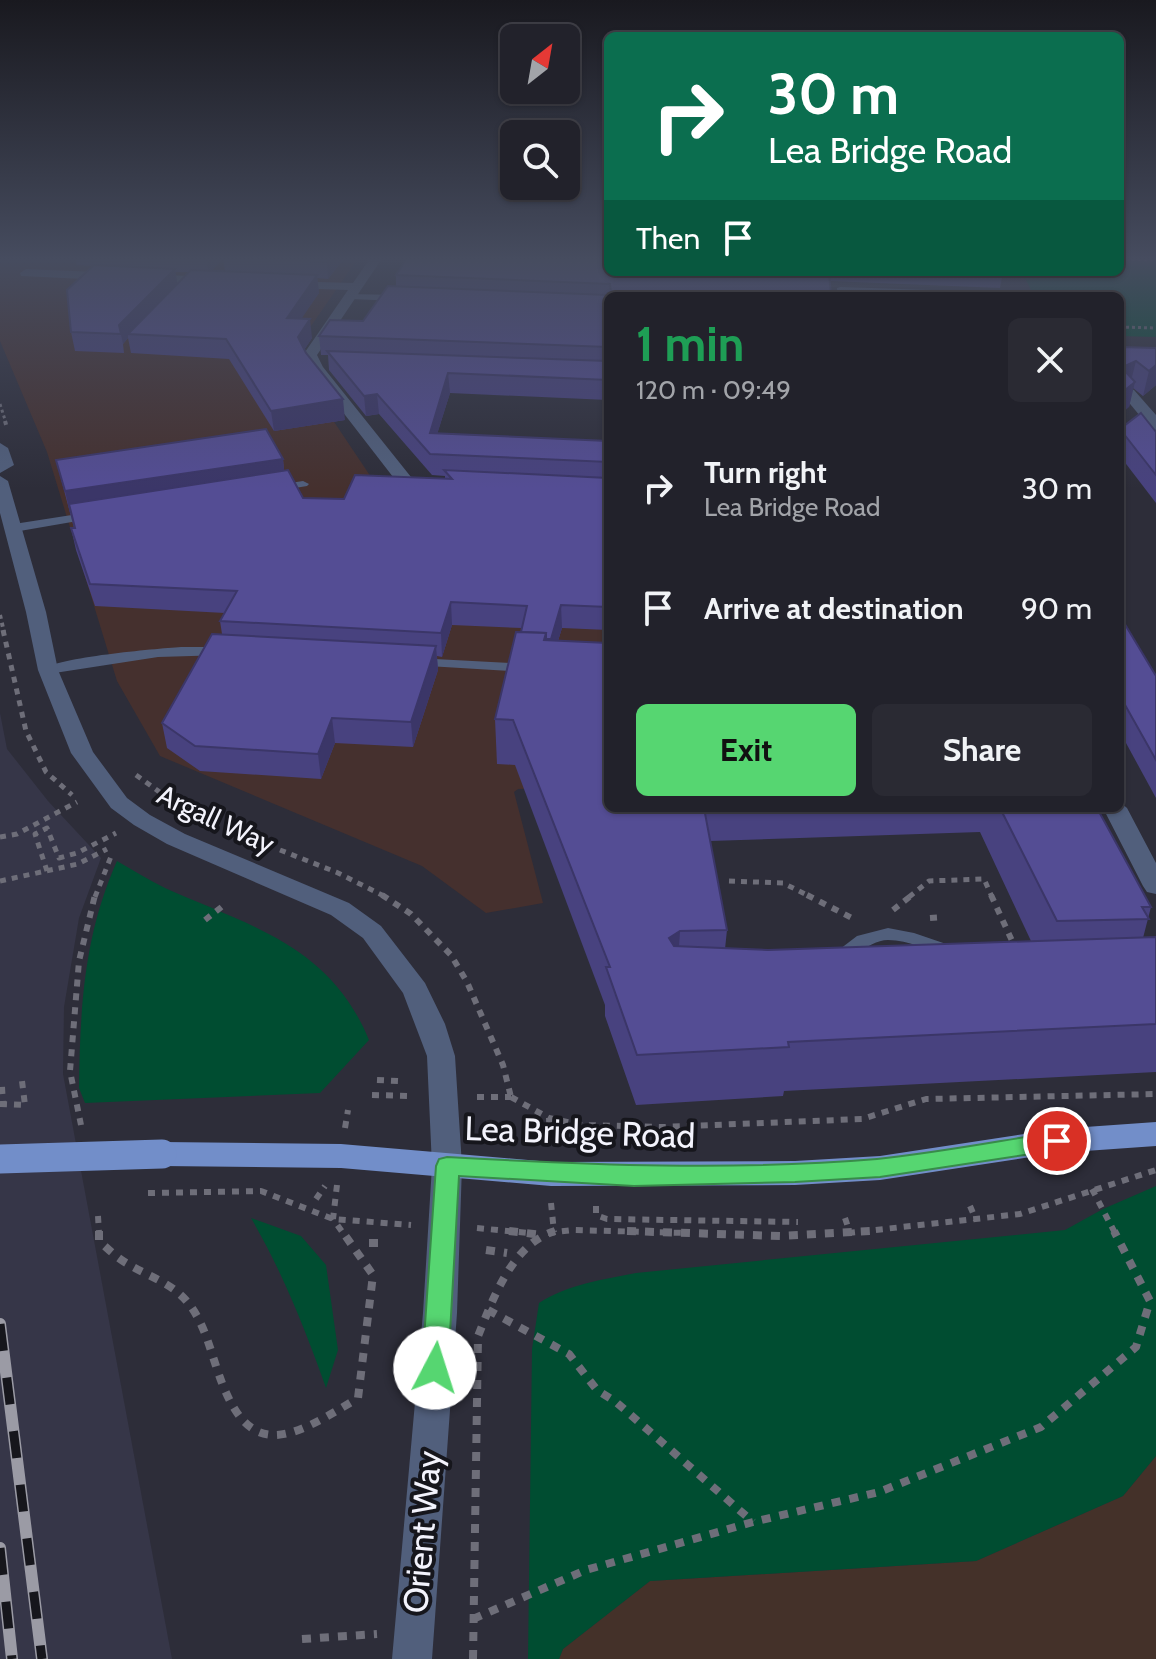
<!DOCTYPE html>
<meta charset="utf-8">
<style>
body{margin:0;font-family:Cabin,sans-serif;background:#2a2a33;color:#f1f3f6;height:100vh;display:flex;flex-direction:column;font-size:30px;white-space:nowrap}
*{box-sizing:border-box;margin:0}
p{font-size:26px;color:#a2a4a9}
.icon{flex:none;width:44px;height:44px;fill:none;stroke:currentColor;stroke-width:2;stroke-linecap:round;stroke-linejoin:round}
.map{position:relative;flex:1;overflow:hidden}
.drawer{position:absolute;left:604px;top:292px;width:520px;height:520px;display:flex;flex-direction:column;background:#22222b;border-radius:12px;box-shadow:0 2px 6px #0004,0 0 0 2px #3f3f47}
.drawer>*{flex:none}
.top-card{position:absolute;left:604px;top:32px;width:520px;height:244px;border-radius:12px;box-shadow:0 2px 6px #0004,0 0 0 2px #3f3f47;background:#0b6e4f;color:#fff;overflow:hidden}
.needle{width:52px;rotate:31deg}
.buttons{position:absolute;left:500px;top:24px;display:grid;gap:16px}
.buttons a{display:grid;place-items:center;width:80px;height:80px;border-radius:12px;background:#22222b;box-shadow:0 2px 6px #0004,0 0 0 2px #3f3f47;font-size:40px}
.pin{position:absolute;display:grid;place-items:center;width:68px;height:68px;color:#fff;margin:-34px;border:4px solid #fff;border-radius:50%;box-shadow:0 2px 8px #0007}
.me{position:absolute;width:88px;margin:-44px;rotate:5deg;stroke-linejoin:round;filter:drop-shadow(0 0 6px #0008)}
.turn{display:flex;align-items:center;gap:28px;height:168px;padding:0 32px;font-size:36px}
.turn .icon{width:104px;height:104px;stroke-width:2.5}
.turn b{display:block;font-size:56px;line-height:68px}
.then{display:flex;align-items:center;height:76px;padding:0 32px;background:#0003;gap:16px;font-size:30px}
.round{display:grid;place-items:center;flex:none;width:84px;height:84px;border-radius:12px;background:#2a2a33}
.overview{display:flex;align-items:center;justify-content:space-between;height:136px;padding:0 32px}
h1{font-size:48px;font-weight:700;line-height:60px;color:#1e9e55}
.primary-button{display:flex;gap:16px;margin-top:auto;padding:16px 32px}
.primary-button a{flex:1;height:92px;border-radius:12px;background:#56d671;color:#111;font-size:32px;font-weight:700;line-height:92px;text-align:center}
.primary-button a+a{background:#2a2a33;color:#f1f3f6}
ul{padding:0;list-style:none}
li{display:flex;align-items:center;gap:24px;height:120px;padding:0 32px}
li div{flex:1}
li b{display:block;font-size:30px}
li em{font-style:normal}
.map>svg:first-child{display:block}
.commercial{fill:#443129}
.industrial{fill:#45302e}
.built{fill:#363648}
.green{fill:#004d31}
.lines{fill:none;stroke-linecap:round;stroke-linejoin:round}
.path-far4{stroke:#6e6e79;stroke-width:3;stroke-dasharray:3 3;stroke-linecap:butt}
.path-far3{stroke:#6e6e79;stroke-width:4;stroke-dasharray:4 4;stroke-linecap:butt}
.path-far2{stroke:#6e6e79;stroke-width:5;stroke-dasharray:6 6;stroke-linecap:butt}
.path-far1{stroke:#6e6e79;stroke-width:6;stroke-dasharray:7 7;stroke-linecap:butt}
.path{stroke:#6e6e79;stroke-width:8;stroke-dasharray:9 9;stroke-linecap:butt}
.service{fill:#515f7c;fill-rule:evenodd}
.minor{fill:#515f7c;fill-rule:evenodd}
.tertiary{fill:#515f7c;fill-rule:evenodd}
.primary{fill:#728ec9;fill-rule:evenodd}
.rail-casing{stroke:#9b9ba5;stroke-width:12}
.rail{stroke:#16161c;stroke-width:9;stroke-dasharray:27;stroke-linecap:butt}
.primary-bridge{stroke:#728ec9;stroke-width:29}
.wall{fill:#48427f;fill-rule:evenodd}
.shaded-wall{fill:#3b3668}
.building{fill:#544d94;stroke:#3b3668;stroke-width:2}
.route{fill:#56d671;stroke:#388b49;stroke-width:2}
.labels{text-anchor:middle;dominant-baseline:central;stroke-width:8;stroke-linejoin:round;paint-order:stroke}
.street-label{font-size:28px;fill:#f3f3fc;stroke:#16161c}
.near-street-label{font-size:34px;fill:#f3f3fc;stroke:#16161c}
</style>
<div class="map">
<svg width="1156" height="1659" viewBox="0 0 1156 1659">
<rect width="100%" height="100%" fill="#2d2d39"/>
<!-- commercial -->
<path class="commercial" d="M 1156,1456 L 1156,1659 L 559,1659 L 563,1649 L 650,1581 L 976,1561 L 1123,1496 Z"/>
<!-- industrial -->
<path class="industrial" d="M 0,257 L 359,257 L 290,356 L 381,492 L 608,503 L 608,786 L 518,789 L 514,792 L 543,903 L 486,913 L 422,866 L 160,756 L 117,681 L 47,452 L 0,341 Z"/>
<!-- built -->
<path class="built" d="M 0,713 L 7,749 L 48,801 L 101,858 L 79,918 L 64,1007 L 63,1074 L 172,1659 L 0,1659 Z"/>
<!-- green -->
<g class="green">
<path d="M 1120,257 L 1156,257 L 1156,337 L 1120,336 L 1120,296 L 1034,296 L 1022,272 L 1120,272 Z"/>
<path d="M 117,861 C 133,870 149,880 165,888 C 250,926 330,945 369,1040 L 320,1093 L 85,1103 L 79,1088 C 80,1008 84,935 117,861 Z"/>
<path d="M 1156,1186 L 1156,1456 L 1123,1496 L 976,1561 L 650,1581 L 563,1649 L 559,1659 L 528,1659 L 532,1349 L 539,1303 C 569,1284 601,1280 636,1273 L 1065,1230 L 1103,1209 Z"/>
<path d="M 251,1218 L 301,1236 L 326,1265 L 338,1350 L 326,1388 C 305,1329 283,1273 251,1218 Z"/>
</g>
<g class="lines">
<!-- path-far4 -->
<g class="path-far4">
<path d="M 1120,259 L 1156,260"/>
<path d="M 1120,327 L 1156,328"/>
<path d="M 0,404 L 6,423"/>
</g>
<!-- path-far3 -->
<g class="path-far3">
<path d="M 5,421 L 7,428"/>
<path d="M 0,615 L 4,632"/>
</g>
<!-- path-far2 -->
<g class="path-far2">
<path d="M 3,630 L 26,731 L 46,772 L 72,795"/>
<path d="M 136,775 L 176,804"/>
<path d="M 0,837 L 17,834 L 77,802"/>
<path d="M 280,850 L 336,872 L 386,897"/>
<path d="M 47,871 L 35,834 L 47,828 L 59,858 L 77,853 L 116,833"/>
<path d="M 0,881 L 78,864 L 107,849"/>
<path d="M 729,881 L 783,883 L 811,897"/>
<path d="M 95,897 L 112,854"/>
<path d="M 909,897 L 929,881 L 984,879 L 992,897"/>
</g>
<!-- path-far1 -->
<g class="path-far1">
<path d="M 382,895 L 411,914 L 451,955 L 467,982 L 503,1065 L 511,1097"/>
<path d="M 807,895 L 852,918"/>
<path d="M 991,895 L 1014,945"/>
<path d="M 893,910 L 912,895"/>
<path d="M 930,918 L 943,917"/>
<path d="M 205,920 L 224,905"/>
<path d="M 377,1080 L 398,1081"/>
<path d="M 2,1087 L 3,1104"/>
<path d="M 372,1095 L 411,1096"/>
<path d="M 477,1097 L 511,1097"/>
<path d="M 511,1097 L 549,1118 L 582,1125 L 663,1127 L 862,1119 L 926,1099 L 1156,1094"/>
<path d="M 0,1104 L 25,1105 L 22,1081"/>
<path d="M 549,1118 L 550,1145"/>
<path d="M 81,1125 L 70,1071 L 79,961 L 95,895"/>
<path d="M 597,1125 L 597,1141"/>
<path d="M 345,1128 L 348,1110"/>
<path d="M 337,1185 L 333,1219 L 343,1233"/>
<path d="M 1092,1189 L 1115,1233"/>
<path d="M 148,1193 L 261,1191 L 333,1219 L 411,1225"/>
<path d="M 316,1199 L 325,1186"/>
<path d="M 551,1203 L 554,1232"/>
<path d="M 596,1206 L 596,1215 L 607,1219 L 798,1222"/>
<path d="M 970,1206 L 976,1220"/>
<path d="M 98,1216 L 99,1233"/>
<path d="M 845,1218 L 850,1233"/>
<path d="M 477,1228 L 528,1233"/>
<path d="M 548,1233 L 573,1230 L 686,1233"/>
<path d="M 848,1233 L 1020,1214 L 1156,1170"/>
</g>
<!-- path -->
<g class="path">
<path d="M 99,1231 L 99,1241 C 108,1249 117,1258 128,1264 C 149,1277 173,1283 189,1304 C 203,1322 209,1345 216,1366 C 247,1463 286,1442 358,1398 L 373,1275 L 342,1231"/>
<path d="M 509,1231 L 543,1235"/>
<path d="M 627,1231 L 780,1236 L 871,1231"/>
<path d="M 369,1243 L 386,1243"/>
<path d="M 486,1250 L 507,1253"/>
<path d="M 488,1310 L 569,1354 L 597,1390 L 616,1402 L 753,1522"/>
<path d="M 473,1619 L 586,1570 L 753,1522 L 879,1492 L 1041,1427 L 1136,1347 L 1150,1301 L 1114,1231"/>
<path d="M 302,1639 L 377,1634"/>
<path d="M 473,1659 L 478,1336 C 493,1299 512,1244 555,1231"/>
</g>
<!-- service -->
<g class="service">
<path d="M 840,287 L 962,291 L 966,294 L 943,296 L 837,292 L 837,288 Z"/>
<path d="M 347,294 L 399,295 L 403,298 L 399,301 L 350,299 L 347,298 Z"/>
<path d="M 303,481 L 309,484 L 307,486 L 277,491 L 271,488 L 277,485 Z"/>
<path d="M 91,512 L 95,514 L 95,518 L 14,532 L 8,528 L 14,524 Z"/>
<path d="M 181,647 L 225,647 L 232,651 L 225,655 L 158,657 L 48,674 L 41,670 C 58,657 154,649 181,647 Z"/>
<path d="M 416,658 L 528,664 L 535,668 L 528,672 L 411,665 L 409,662 L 411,659 Z"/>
<path d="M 888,928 L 914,933 L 955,947 L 958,951 L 955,955 L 949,957 C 929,951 909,940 888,940 C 864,940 844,972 826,966 L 823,962 L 857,936 Z"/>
</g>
<!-- minor -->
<g class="minor">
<path d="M 371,257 L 383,257 L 317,355 L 323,367 L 411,477 L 440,479 L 442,483 L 440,487 L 400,486 L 311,371 L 303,355 L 348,290 L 288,288 L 283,287 L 283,281 L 353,283 Z"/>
<path d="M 26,269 L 212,277 L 218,281 L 212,285 L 21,276 L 20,273 Z"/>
<path d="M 1129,388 L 1134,390 L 1156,415 L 1156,430 L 1150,428 L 1121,393 Z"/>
<path d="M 0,443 L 8,448 L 14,465 L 0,473 Z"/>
<path d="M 0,476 L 8,481 L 46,612 L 58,670 L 93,752 L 127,798 L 150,815 L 185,834 L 349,903 L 381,926 L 425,983 L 445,1024 L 455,1056 L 462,1166 L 458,1175 L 447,1178 L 436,1175 L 432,1166 L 427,1056 L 403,993 L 363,938 L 331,915 L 167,844 L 134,825 L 111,808 L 71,753 L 38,670 L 26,612 L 0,513 Z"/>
<path d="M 1120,802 L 1127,808 L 1156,863 L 1156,894 L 1147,892 L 1143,886 L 1103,808 L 1120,808 Z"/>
</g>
<!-- tertiary -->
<path class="tertiary" d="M 447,1154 L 458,1157 L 462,1166 L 457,1313 L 432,1659 L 392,1659 L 423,1313 L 432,1166 L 436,1157 Z"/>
<!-- primary -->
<path class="primary" d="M 1156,1122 L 1156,1146 L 1057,1153 L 880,1180 L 795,1185 L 551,1186 L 341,1168 L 162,1166 L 151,1162 L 147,1154 L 151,1146 L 162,1142 L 341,1144 L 551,1162 L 795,1161 L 880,1156 L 1057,1129 Z"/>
<!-- rail casing -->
<g class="rail-casing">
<g id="rail">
<path d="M 0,1324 L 42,1659"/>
<path d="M 0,1548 L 12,1659"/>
</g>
</g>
<!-- rail -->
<use href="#rail" class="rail"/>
<!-- primary-bridge -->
<path class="primary-bridge" d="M 0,1159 L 162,1154"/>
</g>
<!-- wall -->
<g class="wall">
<path d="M 75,257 L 345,257 L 328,279 L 317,278 L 319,293 L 301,318 L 312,338 L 304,350 L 345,420 L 274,431 L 229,359 L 131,353 L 128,338 L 123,344 L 124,353 L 75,351 L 71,332 L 93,266 L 77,265 ZM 223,258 L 225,271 L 212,270 ZM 175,272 L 189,272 L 177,284 Z"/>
<path d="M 608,272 L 1003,272 L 1000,288 L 830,281 L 608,296 L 608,400 L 450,393 L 437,434 L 608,441 L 608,630 L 562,628 L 558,641 L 608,808 L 1097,808 L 1151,907 L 1143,938 L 1156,937 L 1156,1072 L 784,1091 L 783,1096 L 636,1105 L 605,1016 L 605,1005 L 515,765 L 497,764 L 495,719 L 522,628 L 452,625 L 442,657 L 437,656 L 438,670 L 413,747 L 335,743 L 321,779 L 200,771 L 167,748 L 162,723 L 222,634 L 220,621 L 225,613 L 95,606 L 76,550 L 71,528 L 74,528 L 56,460 L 283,459 L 284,471 L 303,498 L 344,499 L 445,479 L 445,476 L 432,475 L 379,414 L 366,416 L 329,370 L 328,355 L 321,355 L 319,336 L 363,321 L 396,286 L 396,275 ZM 980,832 L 1031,941 L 768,950 L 725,949 L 727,930 L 710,841 Z"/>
<path d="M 1120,347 L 1156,348 L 1156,385 L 1143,396 L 1133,388 L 1129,407 Z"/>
<path d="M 1120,429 L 1156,432 L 1156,503 L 1120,456 Z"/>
<path d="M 1120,616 L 1156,676 L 1156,798 L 1120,732 Z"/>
</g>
<!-- shaded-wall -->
<g class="shaded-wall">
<path d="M 206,257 L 224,257 L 209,274 Z"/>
<path d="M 330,257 L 345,257 L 328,279 L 327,262 Z"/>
<path d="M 175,269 L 178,287 L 128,334 L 128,338 L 123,344 L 119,325 Z"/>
<path d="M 317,275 L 319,293 L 289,337 L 287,318 Z"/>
<path d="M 310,319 L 312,338 L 300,356 L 298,337 Z"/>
<path d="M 1136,361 L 1130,385 L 1120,390 L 1125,366 Z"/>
<path d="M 1156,365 L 1156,385 L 1143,396 L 1149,371 Z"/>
<path d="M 448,373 L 450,393 L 431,454 L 430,433 Z"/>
<path d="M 1135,382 L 1129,407 L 1120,415 L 1120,394 Z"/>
<path d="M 377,394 L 379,414 L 366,416 L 364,396 Z"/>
<path d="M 343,399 L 345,420 L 274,431 L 271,411 Z"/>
<path d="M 283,459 L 285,481 L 70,513 L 65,491 Z"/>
<path d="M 451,602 L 452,625 L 442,657 L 441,633 Z"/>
<path d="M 561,605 L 562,628 L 551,663 L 551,639 Z"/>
<path d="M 436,646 L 438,670 L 413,747 L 411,722 Z"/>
<path d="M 332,718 L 335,743 L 321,779 L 318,754 Z"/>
<path d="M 680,931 L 677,979 L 669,938 Z"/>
</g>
<!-- building -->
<g class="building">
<path d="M 223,257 L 330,257 L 327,262 Z"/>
<path d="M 408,257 L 608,257 L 608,272 L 829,272 L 831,296 L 608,296 L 608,347 L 319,336 L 330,320 L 363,321 L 388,286 L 608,295 L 611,292 L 610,284 L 396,275 Z"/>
<path d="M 94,265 L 175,269 L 119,325 L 121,334 L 71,332 L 67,290 Z"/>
<path d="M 191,270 L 317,275 L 287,318 L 310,319 L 298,337 L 306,353 L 343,399 L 271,411 L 226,339 L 128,334 Z"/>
<path d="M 1120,347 L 1156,348 L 1156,365 L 1149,371 L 1136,361 L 1125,366 L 1124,370 L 1135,382 L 1120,394 Z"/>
<path d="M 327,351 L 608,361 L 608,380 L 448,373 L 430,433 L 608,441 L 608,462 L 430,454 L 377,394 L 364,396 Z"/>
<path d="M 1141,413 L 1156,432 L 1156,475 L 1120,429 Z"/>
<path d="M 266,429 L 283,459 L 65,491 L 56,460 Z"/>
<path d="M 288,470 L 303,498 L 344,499 L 355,475 L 452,479 L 444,470 L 608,478 L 608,607 L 561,605 L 551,639 L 546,639 L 546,633 L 521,632 L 527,606 L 451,602 L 441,633 L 220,621 L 237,591 L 90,584 L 71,528 L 75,528 L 69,504 Z"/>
<path d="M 1120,616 L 1156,676 L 1156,760 L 1120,696 Z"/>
<path d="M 516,632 L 546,633 L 544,640 L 608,643 L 608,808 L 704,808 L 727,930 L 680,931 L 669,938 L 674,946 L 768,950 L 1156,937 L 1156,1024 L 788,1042 L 789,1047 L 637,1055 L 606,967 L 610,967 L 513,720 L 495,719 Z"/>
<path d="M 212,634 L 436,646 L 411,722 L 332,718 L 318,754 L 195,746 L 162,723 Z"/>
<path d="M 1000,808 L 1097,808 L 1151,907 L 1142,907 L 1149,919 L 1057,921 Z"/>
</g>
<!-- sky -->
<linearGradient id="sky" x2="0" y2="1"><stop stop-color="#19191f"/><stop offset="0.53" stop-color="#464c5f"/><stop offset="1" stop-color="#464c5f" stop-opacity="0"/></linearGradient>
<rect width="1156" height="489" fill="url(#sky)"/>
<!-- route -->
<path class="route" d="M 1057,1132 L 1066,1134 L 1069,1141 L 1066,1147 L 1057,1150 L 880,1177 L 795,1182 L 634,1186 L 459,1176 L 448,1368 L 445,1376 L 435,1380 L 426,1376 L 422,1368 L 436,1166 L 439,1159 L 447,1157 C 591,1165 734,1171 877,1159 C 937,1153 998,1141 1057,1132 Z"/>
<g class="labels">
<!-- street labels -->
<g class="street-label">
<text transform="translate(216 819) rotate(25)">Argall Way</text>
</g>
<!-- near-street labels -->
<g class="near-street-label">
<text transform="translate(580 1132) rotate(2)">Lea Bridge Road</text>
<text transform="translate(422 1532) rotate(-85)">Orient Way</text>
</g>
</g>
</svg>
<div class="buttons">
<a><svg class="needle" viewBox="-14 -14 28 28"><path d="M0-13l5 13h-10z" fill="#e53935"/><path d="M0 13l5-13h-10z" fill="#a2a4a9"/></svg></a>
<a><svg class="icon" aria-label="search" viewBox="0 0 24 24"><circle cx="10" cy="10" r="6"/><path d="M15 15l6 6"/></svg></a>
</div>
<div class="pin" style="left:1057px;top:1141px;background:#d93025"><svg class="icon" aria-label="arrive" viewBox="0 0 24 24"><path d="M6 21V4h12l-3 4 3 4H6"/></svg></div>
<svg class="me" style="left:435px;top:1368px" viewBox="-20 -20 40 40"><circle r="19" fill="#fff"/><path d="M0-13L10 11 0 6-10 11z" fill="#56d671"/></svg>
<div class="top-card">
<div class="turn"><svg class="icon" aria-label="right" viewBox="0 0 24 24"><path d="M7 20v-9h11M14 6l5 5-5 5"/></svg><div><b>30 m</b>Lea Bridge Road</div></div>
<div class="then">Then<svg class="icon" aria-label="arrive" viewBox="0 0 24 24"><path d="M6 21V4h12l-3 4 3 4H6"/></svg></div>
</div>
<section class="drawer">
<div class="overview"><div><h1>1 min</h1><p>120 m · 09:49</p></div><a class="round"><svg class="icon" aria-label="close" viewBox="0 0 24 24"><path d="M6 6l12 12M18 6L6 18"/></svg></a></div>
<ul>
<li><svg class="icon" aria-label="right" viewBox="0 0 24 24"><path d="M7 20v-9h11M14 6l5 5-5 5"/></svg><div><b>Turn right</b><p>Lea Bridge Road</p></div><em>30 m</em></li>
<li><svg class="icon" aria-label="arrive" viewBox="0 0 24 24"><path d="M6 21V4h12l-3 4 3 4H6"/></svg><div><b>Arrive at destination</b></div><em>90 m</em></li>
</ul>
<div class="primary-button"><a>Exit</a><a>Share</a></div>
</section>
</div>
